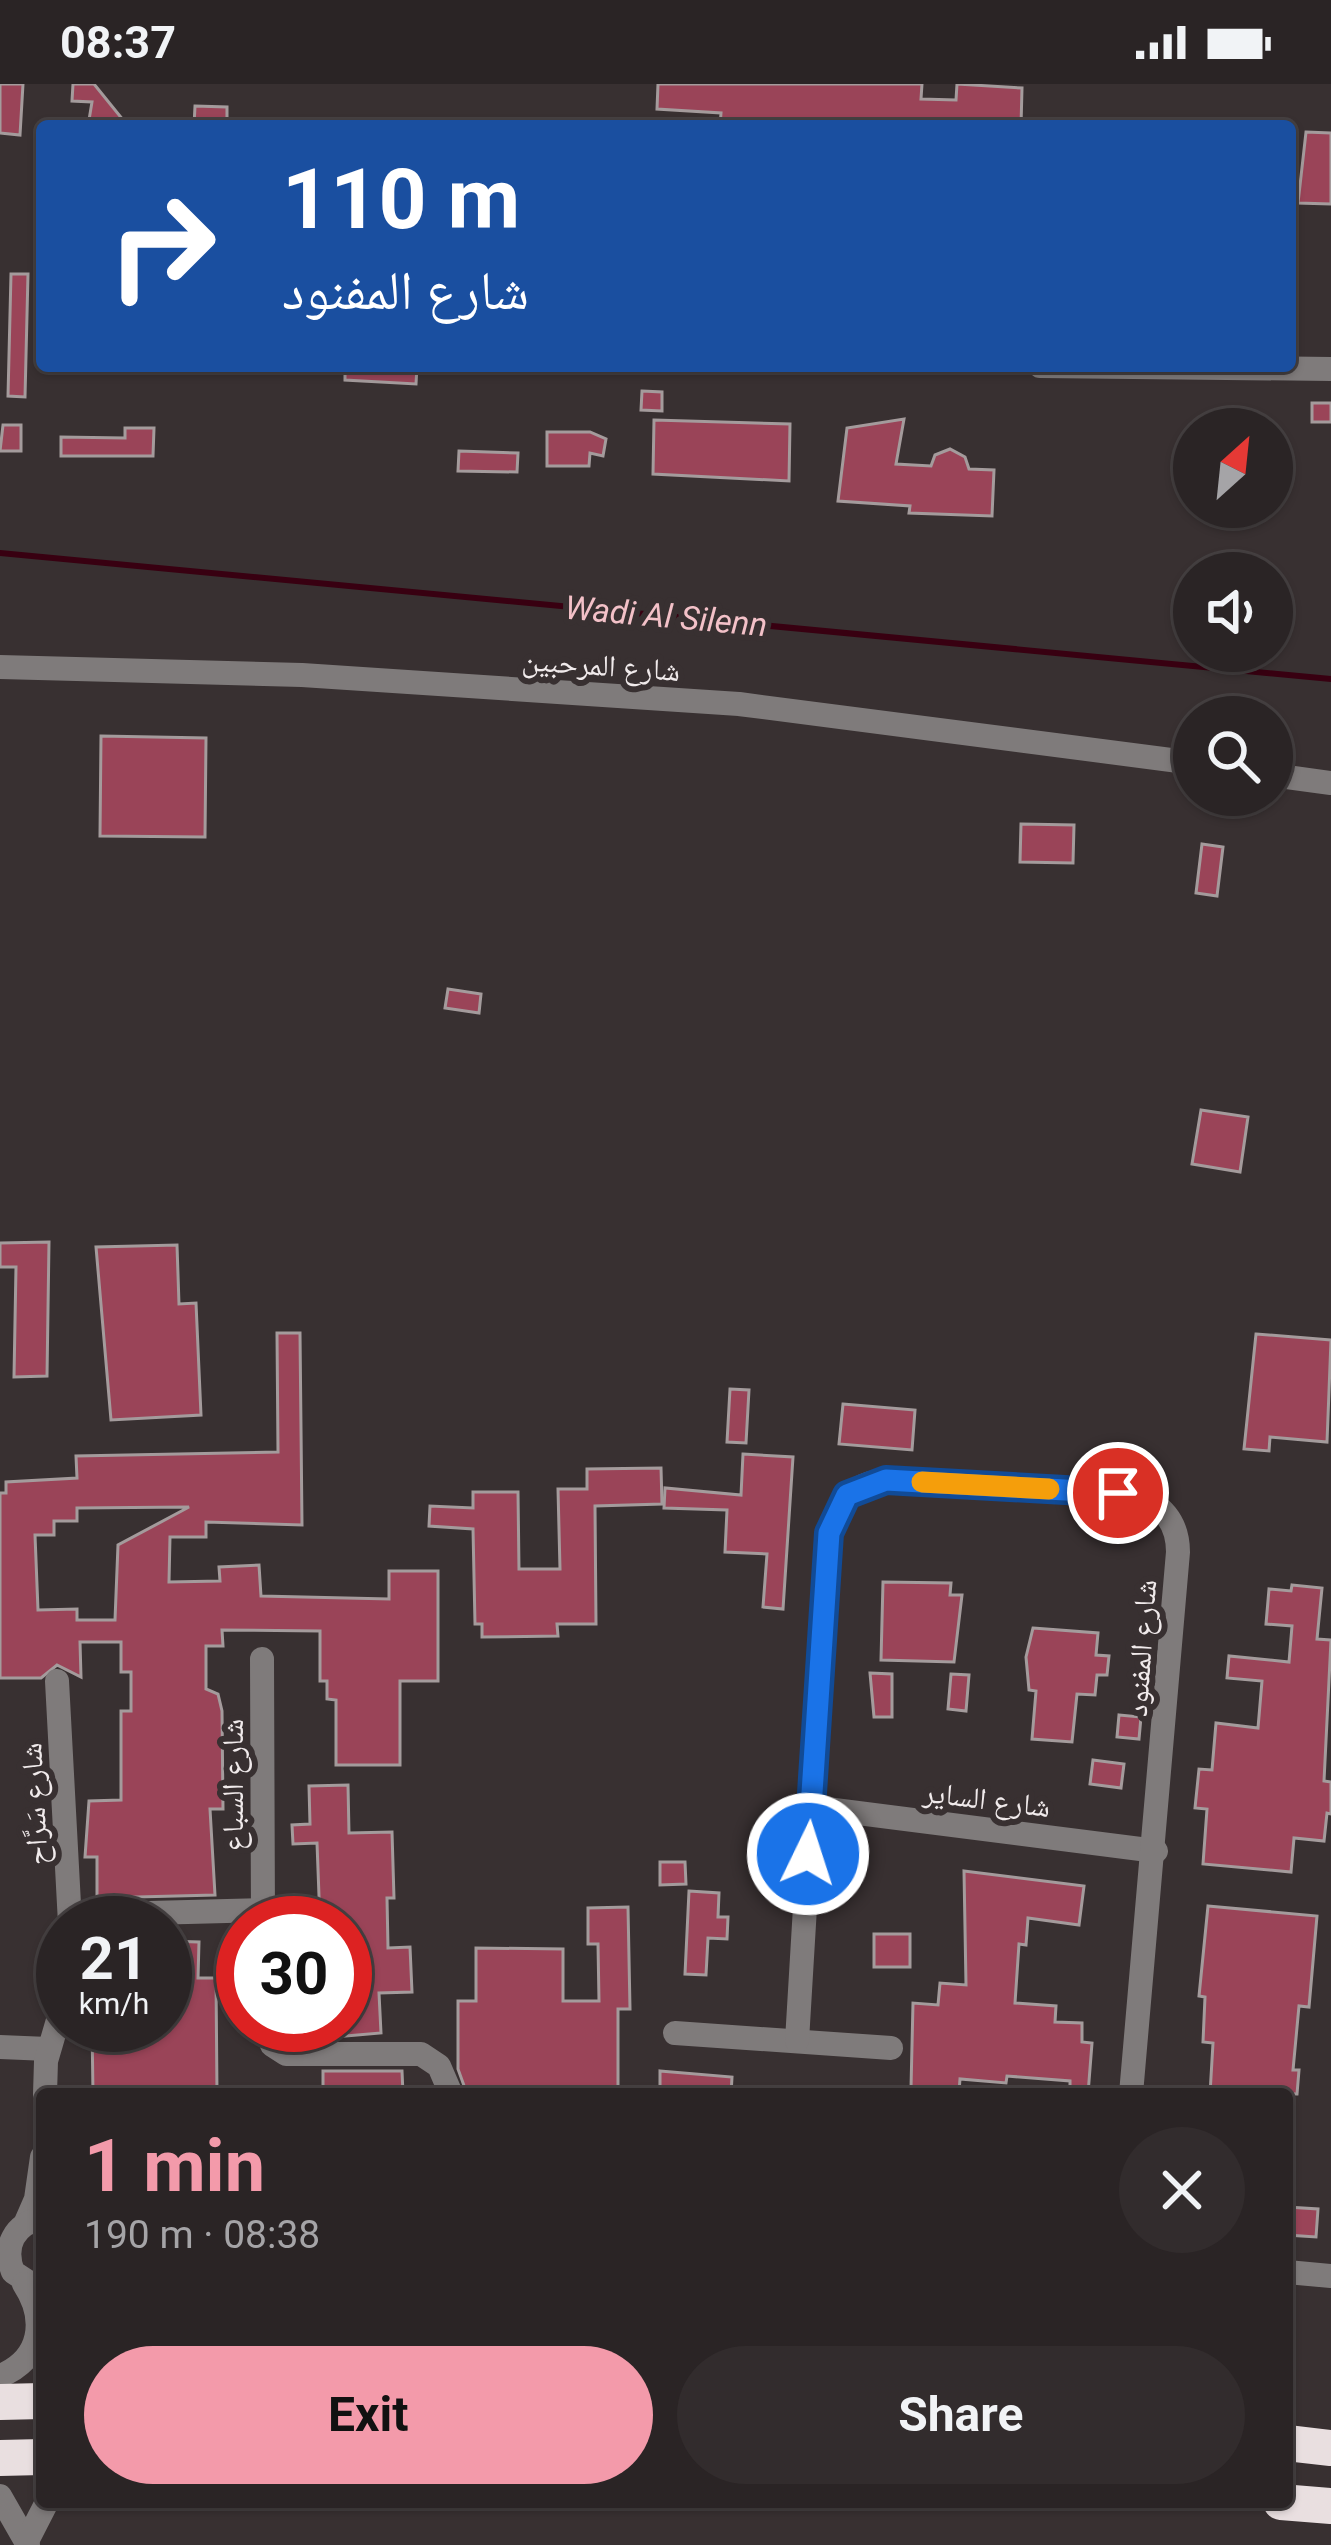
<!DOCTYPE html>
<meta charset="utf-8">
<style>
body{margin:0;font-family:Roboto,"Noto Naskh Arabic",sans-serif;background:#322c2d;color:#f1f3f6;height:100vh;display:flex;flex-direction:column;font-size:45px;white-space:nowrap}
*{box-sizing:border-box;margin:0}
p{font-size:39px;color:#a5a4a7}
.icon{flex:none;width:66px;height:66px;fill:none;stroke:currentColor;stroke-width:2;stroke-linecap:round;stroke-linejoin:round}
.map{position:relative;flex:1;overflow:hidden}
.details{position:absolute;left:36px;top:2004px;width:1257px;height:420px;display:flex;flex-direction:column;background:#2a2425;border-radius:12px;box-shadow:0 3px 9px #0004,0 0 0 3px #464142}
.details>*{flex:none}
.top-card{position:absolute;left:36px;top:36px;width:1260px;height:252px;border-radius:12px;box-shadow:0 3px 9px #0004,0 0 0 3px #464142;background:#1a4fa0;color:#fff;overflow:hidden}
.needle{width:78px;rotate:27deg}
.fabs{position:absolute;left:1173px;top:324px;display:grid;gap:24px}
.fabs a{display:grid;place-items:center;width:120px;height:120px;border-radius:50%;background:#2a2425;box-shadow:0 3px 9px #0004,0 0 0 3px #464142;font-size:60px}
.speed{position:absolute;left:36px;top:1812px;display:flex;gap:24px;font-size:60px;font-weight:700;text-align:center}
.speed>*{display:grid;place-content:center;width:156px;height:156px;border-radius:50%;background:#2a2425;box-shadow:0 3px 9px #0004,0 0 0 3px #464142;line-height:1}
.speed small{font-size:30px;font-weight:400}
.speed .limit{border:18px solid #d22;background:#fff;color:#111}
.pin{position:absolute;display:grid;place-items:center;width:102px;height:102px;color:#fff;margin:-51px;border:6px solid #fff;border-radius:50%;box-shadow:0 3px 12px #0007}
.me{position:absolute;width:132px;margin:-66px;rotate:4deg;stroke-linejoin:round;filter:drop-shadow(0 0 9px #0008)}
.turn{display:flex;align-items:center;gap:42px;height:252px;padding:0 48px;font-size:54px}
.turn .icon{width:156px;height:156px;stroke-width:2.5}
.turn b{display:block;font-size:84px;line-height:102px}
.round{display:grid;place-items:center;flex:none;width:126px;height:126px;border-radius:63px;background:#322c2d}
.summary{display:flex;align-items:center;justify-content:space-between;height:204px;padding:0 48px}
h1{font-size:72px;font-weight:700;line-height:90px;color:#f39aaa}
.action{display:flex;gap:24px;margin-top:auto;padding:24px 48px}
.action a{flex:1;height:138px;border-radius:72px;background:#f39aaa;color:#111;font-size:48px;font-weight:700;line-height:138px;text-align:center}
.action a+a{background:#322c2d;color:#f1f3f6}
.status{display:flex;justify-content:space-between;align-items:center;height:84px;padding:0 60px;background:#2a2425;direction:ltr}
.status svg{height:33px;fill:currentColor}
.map>svg:first-child{display:block}
.lines{fill:none;stroke-linecap:round;stroke-linejoin:round}
.stream{stroke:#380011;stroke-width:6}
.building{fill:#9a4458;stroke:#a49b9c;stroke-width:3;fill-rule:evenodd}
.street{stroke:#7f7b7b;stroke-width:24}
.highway{stroke:#e9dfe0;stroke-width:36}
.route-casing{stroke:#114b97;stroke-width:30}
.route{stroke:#1a73e8;stroke-width:21}
.slow{stroke:#f59e0b;stroke-width:21}
.labels{text-anchor:middle;dominant-baseline:central;stroke-width:12;stroke-linejoin:round;paint-order:stroke}
.street-label{font-size:30px;fill:#f0eaeb;stroke:#383031}
.water-label{font-size:33px;font-style:italic;fill:#f3c1c8;stroke:#383031}
</style>
<div class="status"><b>08:37</b><svg viewBox="0 0 49 12"><path d="M0 12V9h3v3zM5 12V6h3v6zM10 12V3h3v9zM15 12V0h3v12zM26 1h20v11H26zM47 4h2v5h-2z"/></svg></div>
<div class="map">
<svg width="1331" height="2461" viewBox="0 0 1331 2461">
<rect width="100%" height="100%" fill="#383031"/>
<g class="lines">
<!-- stream -->
<path class="stream" d="M 0,469 L 1331,595"/>
</g>
<!-- building -->
<g class="building">
<path d="M 0,0 L 23,0 L 20,51 L 0,49 Z"/>
<path d="M 73,0 L 94,0 L 128,42 L 88,42 L 92,18 L 72,17 Z"/>
<path d="M 658,0 L 922,0 L 921,15 L 956,16 L 957,0 L 1022,4 L 1021,42 L 720,42 L 721,29 L 657,25 Z"/>
<path d="M 195,22 L 227,23 L 227,42 L 194,42 Z"/>
<path d="M 1306,48 L 1331,49 L 1331,120 L 1298,119 Z"/>
<path d="M 11,190 L 28,190 L 25,313 L 8,312 Z"/>
<path d="M 345,282 L 417,282 L 416,300 L 345,296 Z"/>
<path d="M 642,307 L 662,308 L 662,327 L 641,326 Z"/>
<rect x="1312" y="319" width="19" height="19"/>
<path d="M 904,335 L 896,380 L 931,382 L 935,371 L 950,365 L 965,373 L 969,385 L 994,386 L 992,432 L 909,429 L 910,422 L 838,417 L 847,344 Z"/>
<path d="M 654,336 L 790,340 L 789,397 L 653,390 Z"/>
<path d="M 3,341 L 21,341 L 21,367 L 0,367 Z"/>
<path d="M 125,344 L 154,344 L 153,372 L 61,372 L 61,353 L 125,354 Z"/>
<path d="M 547,348 L 590,348 L 606,355 L 603,372 L 590,369 L 589,382 L 547,382 Z"/>
<path d="M 459,367 L 518,369 L 517,388 L 458,387 Z"/>
<path d="M 101,652 L 206,654 L 205,753 L 100,752 Z"/>
<path d="M 1021,740 L 1074,741 L 1073,779 L 1020,778 Z"/>
<path d="M 1202,760 L 1223,763 L 1217,812 L 1196,809 Z"/>
<path d="M 448,905 L 481,910 L 479,929 L 445,924 Z"/>
<path d="M 1201,1026 L 1248,1033 L 1240,1088 L 1192,1080 Z"/>
<path d="M 49,1158 L 47,1292 L 14,1293 L 16,1183 L 0,1183 L 0,1159 Z"/>
<path d="M 177,1161 L 179,1220 L 196,1219 L 201,1331 L 111,1336 L 96,1163 Z"/>
<path d="M 277,1249 L 300,1249 L 302,1441 L 206,1438 L 206,1453 L 170,1453 L 169,1498 L 220,1497 L 219,1483 L 259,1481 L 261,1512 L 389,1515 L 389,1487 L 438,1487 L 438,1597 L 400,1597 L 400,1681 L 336,1681 L 336,1616 L 327,1615 L 327,1597 L 320,1597 L 320,1547 L 222,1546 L 223,1562 L 206,1562 L 206,1605 L 218,1610 L 222,1627 L 223,1725 L 210,1725 L 215,1811 L 97,1814 L 97,1773 L 85,1773 L 89,1717 L 121,1716 L 121,1627 L 131,1627 L 131,1588 L 121,1588 L 121,1558 L 80,1558 L 81,1593 L 57,1581 L 41,1594 L 0,1594 L 0,1409 L 6,1409 L 6,1398 L 77,1394 L 76,1372 L 278,1368 ZM 189,1423 L 118,1461 L 115,1536 L 77,1536 L 77,1525 L 38,1526 L 35,1451 L 54,1451 L 54,1437 L 77,1437 L 77,1424 Z"/>
<path d="M 1256,1250 L 1331,1256 L 1327,1358 L 1270,1353 L 1269,1367 L 1244,1365 Z"/>
<path d="M 730,1305 L 749,1306 L 746,1359 L 727,1358 Z"/>
<path d="M 843,1320 L 915,1326 L 912,1366 L 839,1360 Z"/>
<path d="M 743,1370 L 793,1373 L 783,1525 L 763,1523 L 767,1470 L 725,1468 L 727,1426 L 664,1424 L 665,1404 L 741,1411 Z"/>
<path d="M 661,1384 L 662,1420 L 595,1422 L 596,1540 L 557,1540 L 558,1552 L 482,1553 L 482,1540 L 475,1540 L 473,1445 L 429,1442 L 430,1422 L 473,1424 L 473,1408 L 518,1408 L 519,1485 L 560,1485 L 558,1405 L 587,1405 L 587,1385 Z"/>
<path d="M 883,1498 L 951,1499 L 950,1511 L 962,1511 L 954,1578 L 881,1576 Z"/>
<path d="M 1292,1501 L 1322,1504 L 1317,1555 L 1331,1556 L 1324,1697 L 1331,1698 L 1331,1730 L 1327,1729 L 1324,1757 L 1294,1754 L 1291,1788 L 1203,1780 L 1207,1725 L 1195,1724 L 1199,1685 L 1212,1686 L 1216,1639 L 1258,1644 L 1262,1597 L 1227,1594 L 1229,1572 L 1289,1578 L 1292,1542 L 1266,1540 L 1269,1505 L 1291,1507 Z"/>
<path d="M 1033,1544 L 1098,1549 L 1096,1571 L 1109,1572 L 1107,1591 L 1097,1591 L 1095,1611 L 1077,1610 L 1072,1658 L 1032,1655 L 1036,1607 L 1029,1606 L 1026,1573 Z"/>
<path d="M 870,1589 L 892,1590 L 892,1633 L 874,1633 Z"/>
<path d="M 951,1590 L 969,1591 L 966,1627 L 948,1625 Z"/>
<path d="M 1119,1631 L 1141,1633 L 1139,1655 L 1117,1653 Z"/>
<path d="M 1093,1676 L 1124,1680 L 1121,1704 L 1090,1700 Z"/>
<path d="M 348,1701 L 349,1749 L 392,1748 L 394,1814 L 387,1814 L 388,1864 L 410,1863 L 412,1908 L 379,1909 L 381,1949 L 322,1954 L 323,1941 L 345,1941 L 345,1838 L 320,1838 L 317,1759 L 293,1760 L 292,1741 L 310,1740 L 309,1702 Z"/>
<path d="M 660,1778 L 685,1778 L 686,1800 L 660,1801 Z"/>
<path d="M 964,1787 L 1084,1802 L 1079,1841 L 1028,1834 L 1026,1861 L 1019,1860 L 1015,1919 L 1056,1922 L 1055,1938 L 1082,1939 L 1082,1958 L 1092,1959 L 1088,2010 L 1070,2010 L 1070,1997 L 1007,1992 L 1006,1999 L 960,1995 L 959,2008 L 911,2004 L 913,1919 L 938,1921 L 940,1899 L 966,1901 Z"/>
<path d="M 689,1807 L 719,1809 L 718,1833 L 728,1833 L 727,1855 L 708,1854 L 706,1891 L 685,1890 Z"/>
<path d="M 1208,1822 L 1317,1832 L 1309,1923 L 1299,1922 L 1293,1986 L 1299,1986 L 1297,2010 L 1210,2010 L 1213,1959 L 1203,1958 L 1205,1913 L 1199,1912 Z"/>
<path d="M 628,1823 L 630,1925 L 618,1925 L 618,2010 L 467,2010 L 458,1985 L 458,1917 L 476,1917 L 476,1864 L 563,1865 L 563,1917 L 599,1917 L 598,1860 L 588,1860 L 588,1824 Z"/>
<rect x="874" y="1850" width="36" height="33"/>
<path d="M 165,1857 L 199,1858 L 198,1894 L 216,1894 L 217,2010 L 93,2010 L 92,1941 L 165,1941 Z"/>
<path d="M 323,1987 L 402,1987 L 403,2010 L 323,2010 Z"/>
<path d="M 660,1987 L 732,1993 L 731,2010 L 660,2010 Z"/>
<path d="M 1287,2123 L 1318,2125 L 1316,2153 L 1287,2151 Z"/>
</g>
<g class="lines">
<!-- street -->
<g class="street">
<path d="M 1040,282 L 1331,285"/>
<path d="M 0,583 L 302,591 L 739,620 L 1194,679"/>
<path d="M 1272,691 L 1331,699"/>
<path d="M 262,1575 L 263,1839"/>
<path d="M 57,1597 L 70,1839"/>
<path d="M 811,1723 L 1156,1767"/>
<path d="M 71,1831 L 263,1826"/>
<path d="M 266,1941 L 272,1961 L 286,1970 L 421,1970 L 439,1982 L 451,2010"/>
<path d="M 675,1949 L 891,1964"/>
<path d="M 797,1957 L 825,1489 C 830,1444 832,1402 886,1396 L 1132,1410 C 1161,1418 1178,1438 1178,1468 L 1131,2010"/>
<path d="M 0,1963 L 48,1965"/>
<path d="M 45,2010 L 46,1977 L 63,1919"/>
<path d="M 26,2138 L 36,2115 L 42,2073"/>
<path d="M 1287,2188 L 1331,2192"/>
<path d="M 39,2205 L 13,2188 C 3,2162 14,2140 42,2134"/>
<path d="M 0,2292 C 42,2275 47,2235 24,2200"/>
<path d="M 0,2412 L 28,2461"/>
<path d="M 27,2457 L 47,2418"/>
</g>
<!-- highway -->
<g class="highway">
<path d="M 0,2318 L 42,2317"/>
<path d="M 1287,2359 L 1331,2364"/>
<path d="M 0,2374 L 42,2373"/>
<path d="M 1281,2418 L 1331,2422"/>
</g>
</g>
<g class="lines">
<!-- route casing -->
<g class="route-casing">
<path id="route" d="M 808,1770 L 829,1449 L 847,1411 L 886,1396 L 1118,1409"/>
</g>
<!-- route -->
<use href="#route" class="route"/>
<!-- slow -->
<path class="slow" d="M 922,1398 L 1049,1405"/>
</g>
<g class="labels">
<!-- street labels -->
<g class="street-label">
<text transform="translate(601 581) rotate(4)">شارع المرحبين</text>
<text transform="translate(1141 1564) rotate(-86)">شارع المفنود</text>
<text transform="translate(232 1701) rotate(-90)">شارع السباع</text>
<text transform="translate(987 1715) rotate(7)">شارع الساير</text>
<text transform="translate(34 1720) rotate(-93)">شارع سَرَّاح</text>
</g>
<!-- water labels -->
<g class="water-label">
<text transform="translate(666 532) rotate(5)">Wadi Al Silenn</text>
</g>
</g>
</svg>
<div class="fabs">
<a><svg class="needle" viewBox="-14 -14 28 28"><path d="M0-13l5 13h-10z" fill="#e53935"/><path d="M0 13l5-13h-10z" fill="#a5a4a7"/></svg></a>
<a><svg class="icon" aria-label="sound" viewBox="0 0 24 24"><path d="M4 9h4l5-4v14l-5-4H4zM17 9q2 3 0 6"/></svg></a>
<a><svg class="icon" aria-label="search" viewBox="0 0 24 24"><circle cx="10" cy="10" r="6"/><path d="M15 15l6 6"/></svg></a>
</div>
<div class="speed"><div>21<small>km/h</small></div><div class="limit">30</div></div>
<div class="pin" style="left:1118px;top:1409px;background:#d93025"><svg class="icon" aria-label="arrive" viewBox="0 0 24 24"><path d="M6 21V4h12l-3 4 3 4H6"/></svg></div>
<svg class="me" style="left:808px;top:1770px" viewBox="-20 -20 40 40"><circle r="17" fill="#1a73e8" stroke="#fff" stroke-width="3"/><path d="M0-11L8 9 0 5-8 9z" fill="#fff"/></svg>
<div class="top-card">
<div class="turn"><svg class="icon" aria-label="right" viewBox="0 0 24 24"><path d="M7 20v-9h11M14 6l5 5-5 5"/></svg><div><b>110 m</b>شارع المفنود</div></div>
</div>
<section class="details">
<div class="summary"><div><h1>1 min</h1><p>190 m · 08:38</p></div><a class="round"><svg class="icon" aria-label="close" viewBox="0 0 24 24"><path d="M6 6l12 12M18 6L6 18"/></svg></a></div>
<div class="action"><a>Exit</a><a>Share</a></div>
</section>
</div>
